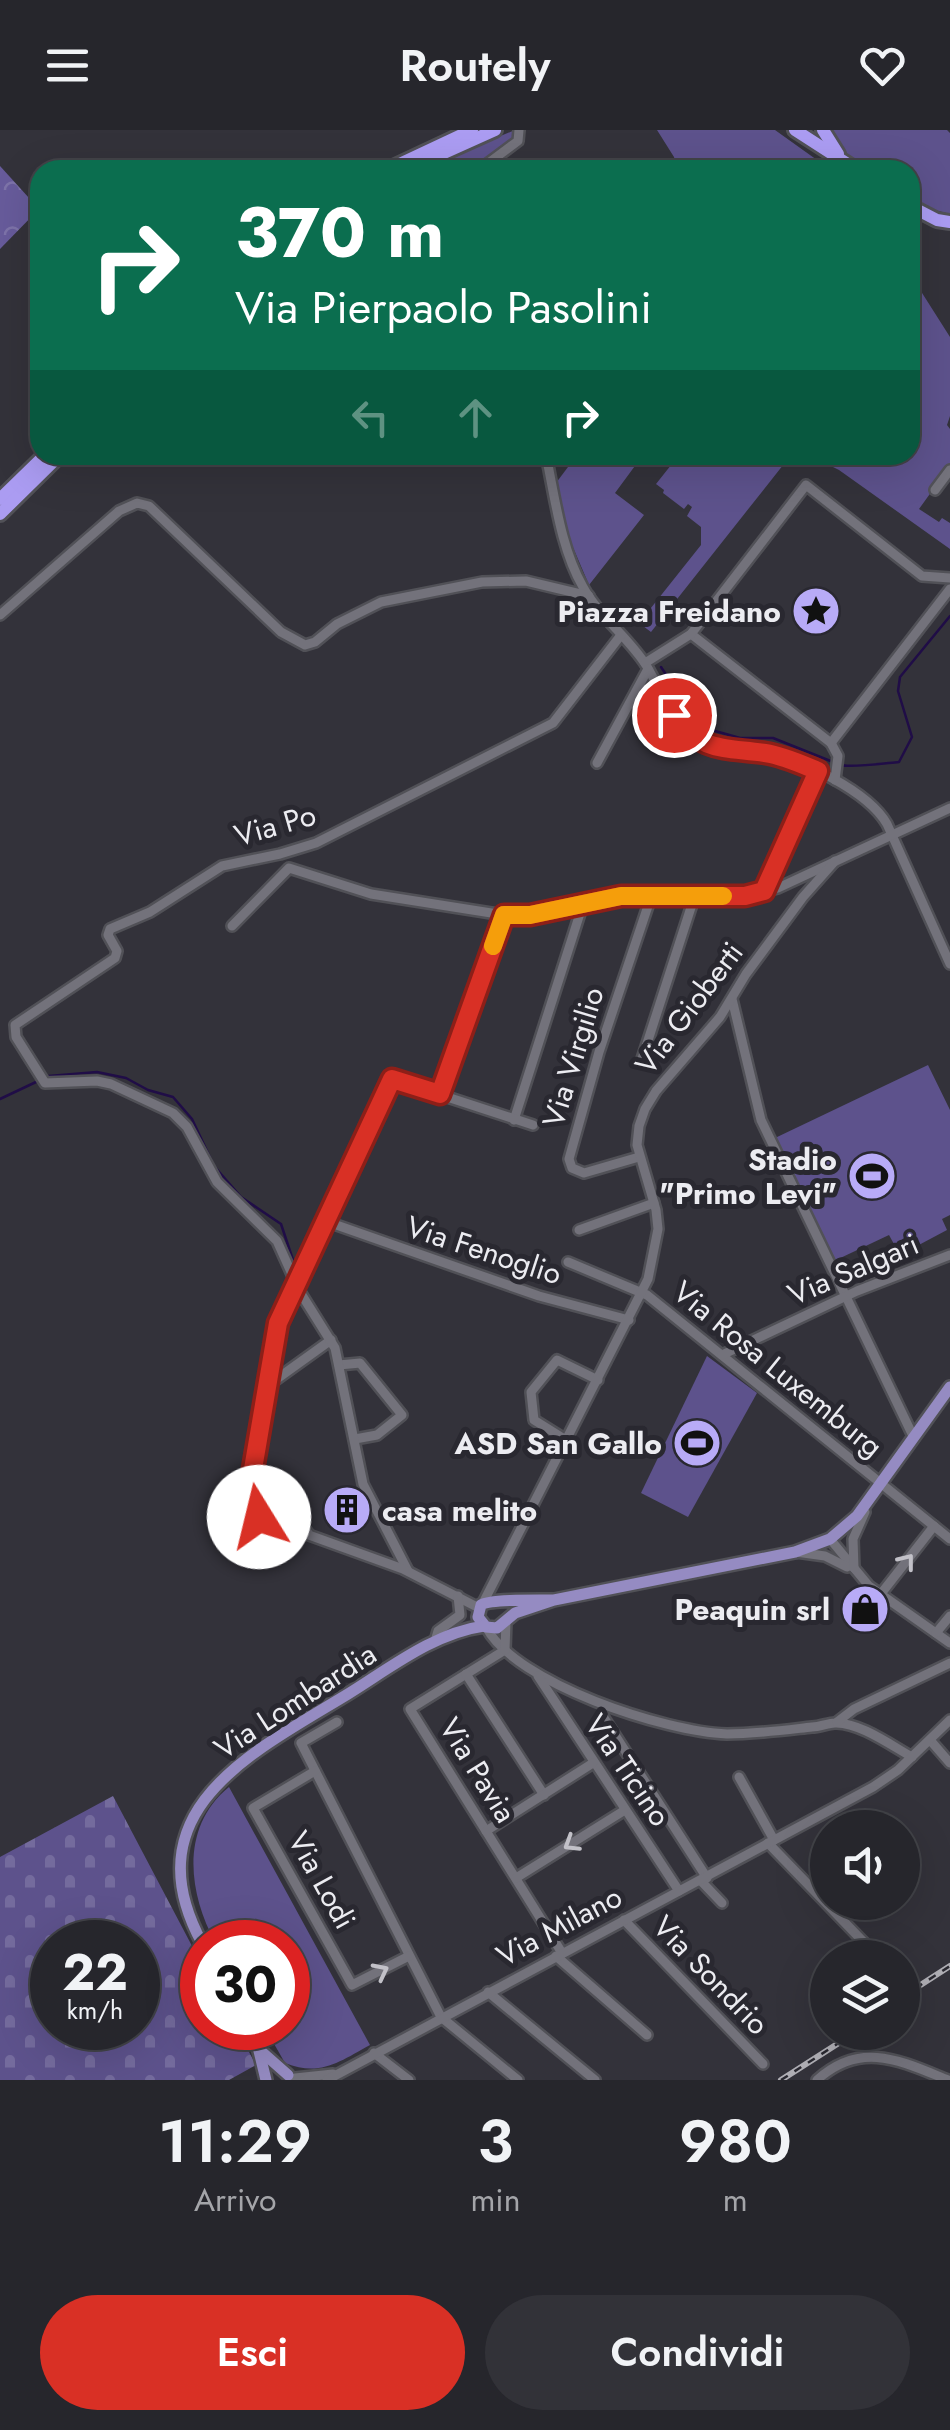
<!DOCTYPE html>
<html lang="it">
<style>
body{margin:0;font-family:Jost,sans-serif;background:#323238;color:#f1f3f6;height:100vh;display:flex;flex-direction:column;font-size:38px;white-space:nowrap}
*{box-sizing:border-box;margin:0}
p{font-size:32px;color:#a4a5a9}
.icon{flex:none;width:55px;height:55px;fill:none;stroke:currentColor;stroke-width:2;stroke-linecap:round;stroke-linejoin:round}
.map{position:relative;height:1950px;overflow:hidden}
.panel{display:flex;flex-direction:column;background:#26262c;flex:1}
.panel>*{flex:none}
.top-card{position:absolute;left:30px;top:30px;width:890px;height:305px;border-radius:30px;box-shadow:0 10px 40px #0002,0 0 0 2px #424348;background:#0b6e4f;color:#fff;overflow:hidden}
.fabs{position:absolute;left:810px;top:1680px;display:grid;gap:20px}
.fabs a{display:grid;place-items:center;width:110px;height:110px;border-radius:50%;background:#26262c;box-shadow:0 10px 40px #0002,0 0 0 2px #424348;font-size:50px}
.speed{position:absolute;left:30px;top:1790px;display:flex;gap:20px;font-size:50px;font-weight:700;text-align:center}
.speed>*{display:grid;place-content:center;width:130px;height:130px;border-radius:50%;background:#26262c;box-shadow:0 10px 40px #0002,0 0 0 2px #424348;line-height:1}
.speed small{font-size:25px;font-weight:400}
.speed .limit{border:15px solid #d22;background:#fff;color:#111}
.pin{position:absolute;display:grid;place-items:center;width:85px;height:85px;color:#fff;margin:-42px;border:5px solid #fff;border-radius:50%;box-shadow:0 2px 10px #0007}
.me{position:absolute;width:110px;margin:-55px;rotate:351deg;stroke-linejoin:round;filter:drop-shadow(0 0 8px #0008)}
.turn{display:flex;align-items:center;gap:35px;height:210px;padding:0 40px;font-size:45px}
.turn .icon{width:130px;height:130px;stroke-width:2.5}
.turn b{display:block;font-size:70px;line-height:85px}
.lanes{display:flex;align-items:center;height:95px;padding:0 40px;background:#0003;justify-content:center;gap:50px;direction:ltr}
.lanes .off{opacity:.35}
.eta{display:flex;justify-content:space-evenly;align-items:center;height:170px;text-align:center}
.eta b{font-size:60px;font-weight:600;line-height:70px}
.primary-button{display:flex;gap:20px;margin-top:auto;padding:20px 40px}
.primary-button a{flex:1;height:115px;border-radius:60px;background:#d93025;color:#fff;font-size:40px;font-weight:600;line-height:115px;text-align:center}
.primary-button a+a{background:#323238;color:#f1f3f6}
header{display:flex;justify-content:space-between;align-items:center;height:130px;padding:0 40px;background:#26262c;font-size:45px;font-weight:600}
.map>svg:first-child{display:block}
.grass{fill:#5d528c}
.forest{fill:url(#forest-crowns)}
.cemetery{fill:url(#cemetery-stones);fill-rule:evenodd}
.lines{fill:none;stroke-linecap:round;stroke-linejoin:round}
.stream{stroke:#200d47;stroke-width:2.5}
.minor-casing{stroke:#515157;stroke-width:14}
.major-casing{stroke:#515157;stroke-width:16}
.highway-casing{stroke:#515157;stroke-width:18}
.minor{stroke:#73727b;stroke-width:9}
.major{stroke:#958bc2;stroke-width:11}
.highway{stroke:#ab9cf2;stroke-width:12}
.rail-casing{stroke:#afaeb4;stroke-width:6}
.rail{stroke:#292830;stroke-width:2.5;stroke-dasharray:8;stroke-linecap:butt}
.oneway{stroke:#c2c1c8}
.route-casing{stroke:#8d1f18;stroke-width:25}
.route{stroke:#d93025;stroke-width:18}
.slow{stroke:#f59e0b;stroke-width:18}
.labels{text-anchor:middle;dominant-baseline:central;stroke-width:10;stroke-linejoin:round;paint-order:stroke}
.poi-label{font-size:30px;font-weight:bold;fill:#ececf1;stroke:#292830;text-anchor:end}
.street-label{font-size:30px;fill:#ececf1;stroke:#292830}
</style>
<header><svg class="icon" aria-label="menu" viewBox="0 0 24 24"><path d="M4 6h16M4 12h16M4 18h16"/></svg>Routely<svg class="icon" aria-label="heart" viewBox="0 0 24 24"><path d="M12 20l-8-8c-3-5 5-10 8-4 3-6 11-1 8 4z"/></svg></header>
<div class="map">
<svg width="950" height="1950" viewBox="0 0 950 1950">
<defs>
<pattern id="forest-crowns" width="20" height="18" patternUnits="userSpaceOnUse" patternTransform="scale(2.5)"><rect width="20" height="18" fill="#675b9b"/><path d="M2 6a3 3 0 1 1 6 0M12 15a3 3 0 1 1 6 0" fill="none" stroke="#7d73a9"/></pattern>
<pattern id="cemetery-stones" width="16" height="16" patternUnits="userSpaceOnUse" patternTransform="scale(2.5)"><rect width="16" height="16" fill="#5d528c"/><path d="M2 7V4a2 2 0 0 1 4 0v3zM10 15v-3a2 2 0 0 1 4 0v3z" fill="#746b9d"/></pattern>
</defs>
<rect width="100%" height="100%" fill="#33323a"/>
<!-- grass -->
<g class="grass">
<path d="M 515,0 L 515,8 L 474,40 L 419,40 Z"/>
<path d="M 657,0 L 775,0 L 831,40 L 677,40 L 674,27 Z"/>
<path d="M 828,0 L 947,0 L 950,3 L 950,84 L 927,78 L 910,67 L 910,40 C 869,40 851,38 828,0 Z"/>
<path d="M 910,144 L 950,207 L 950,286 L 947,295 L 950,299 L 950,336 L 919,379 L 939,392 L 942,388 L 950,393 L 950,419 L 839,340 L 809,325 L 910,325 Z"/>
<path d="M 577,325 L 643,325 L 615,363 L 644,385 L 589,455 L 569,408 L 556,353 Z"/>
<path d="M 679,325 L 791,325 L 651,502 L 639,493 L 701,415 L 701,397 L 687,386 L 692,377 L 688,374 L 684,379 L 663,363 L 664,360 L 656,354 Z"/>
<path d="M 928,935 L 950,980 L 950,1085 L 942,1089 L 947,1100 L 900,1125 L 889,1105 L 834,1131 L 775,1008 Z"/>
<path d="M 707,1226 L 757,1263 L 688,1387 L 641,1363 Z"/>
<path d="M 229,1657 L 370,1915 C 339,1932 320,1947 285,1933 L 265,1898 L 288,1898 L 288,1812 L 215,1812 C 188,1762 180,1697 229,1657 Z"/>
</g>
<!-- forest -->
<path class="forest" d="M 0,36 L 39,79 L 0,119 Z"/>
<!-- cemetery -->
<path class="cemetery" d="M 113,1666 L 202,1835 L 202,1898 L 236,1898 L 256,1935 L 229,1950 L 0,1950 L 0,1727 ZM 52,1812 L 138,1812 L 138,1898 L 52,1898 Z"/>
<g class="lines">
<!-- stream -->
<g class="stream">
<path d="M 661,537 L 701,597 L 740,608 L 773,608 L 833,632"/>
<path d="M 841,635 C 850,638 887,633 899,632 L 912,607 L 898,561 L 900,547 L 950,486"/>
<path d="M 49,946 L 97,942 L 126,948 L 148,960 L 173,967 L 192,989 L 214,1036 L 241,1067 L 281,1094 L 296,1139"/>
<path d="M 0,969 L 36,952"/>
</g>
<!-- minor casing -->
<g class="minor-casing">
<g id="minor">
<path d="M 479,40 L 518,11 L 519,0"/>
<path d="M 546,325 C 555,368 561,419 583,457 C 599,486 628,507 646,535 C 663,563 676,604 710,617 C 727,623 746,621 764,623 C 800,628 868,661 887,694 L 950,834"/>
<path d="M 935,360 L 950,340"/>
<path d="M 0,485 L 119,381 L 137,373 L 149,376 L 281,502 L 305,515 L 315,512 L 337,494 L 381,472 L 482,452 L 526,451 L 589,466"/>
<path d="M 691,504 L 831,613 L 838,626 L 835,650"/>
<path d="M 645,533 L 691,504 L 806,355 L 922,446 L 950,448"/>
<path d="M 831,613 L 950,459"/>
<path d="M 597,633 L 648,539"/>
<path d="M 765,761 L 818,641"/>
<path d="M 232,796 L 289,738 L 371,764 L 504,785 L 530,785 L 621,766 L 745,766 L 778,758 L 950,678"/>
<path d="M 732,869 L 761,990 L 914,1308"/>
<path d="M 641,932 L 695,765"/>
<path d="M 440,965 L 504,785"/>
<path d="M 514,990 L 583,774"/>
<path d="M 639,1027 L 584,1043 L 572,1038 L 569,1029 L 599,922 L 652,764"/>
<path d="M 325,1091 L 539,1166 L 629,1190"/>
<path d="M 579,1100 L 654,1073"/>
<path d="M 568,1132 L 647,1165 L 950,1409"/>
<path d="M 722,1225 L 857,1161 L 950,1125"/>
<path d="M 339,1235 L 360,1233 L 402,1285 L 377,1305 L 355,1309"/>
<path d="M 267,1256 L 331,1210"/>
<path d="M 566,1310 L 534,1290 L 531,1262 L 557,1230 L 598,1250"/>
<path d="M 254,1333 L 308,1403"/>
<path d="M 830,1409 L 869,1456 L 950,1513"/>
<path d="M 796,1422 L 825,1426 L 847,1437"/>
<path d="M 854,1438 L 853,1409 L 865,1382"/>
<path d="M 408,1441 L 363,1354 L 335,1218 L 300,1162 L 277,1111 L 217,1052 L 187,997 L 173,983 L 111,954 L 97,951 L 45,953 L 16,907 L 15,895 L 115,828 L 117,821 L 108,805 L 110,799 L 150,782 L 222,736 L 280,724 L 316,713 L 553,593 L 621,505"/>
<path d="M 880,1465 L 934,1396"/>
<path d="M 483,1473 L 648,1149 L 658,1099 L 656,1080 L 637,1015 L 639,996 L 645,979 L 656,961 L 720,887 L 746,844 L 803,767 L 835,731"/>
<path d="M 479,1478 L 403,1439 L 259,1387 L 249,1380 L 247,1374 L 278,1193 L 392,949 L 533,995"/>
<path d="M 486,1497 C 516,1554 666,1602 727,1604 C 755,1604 785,1600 812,1597 C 820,1597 828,1593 835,1593 C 859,1592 892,1616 912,1627"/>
<path d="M 936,1503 L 950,1486"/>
<path d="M 435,1511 L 438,1501 L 460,1485 L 458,1466"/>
<path d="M 505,1520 L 410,1579 L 562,1823"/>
<path d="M 505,1520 L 506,1491"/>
<path d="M 466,1544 L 544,1665"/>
<path d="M 538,1546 L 679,1761"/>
<path d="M 604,1588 L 707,1748"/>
<path d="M 337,1592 L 301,1613 L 441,1887 L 518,1950"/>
<path d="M 837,1592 L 854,1579 L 950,1533"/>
<path d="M 930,1610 L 950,1633"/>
<path d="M 315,1641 L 253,1678 L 352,1855 L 409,1826"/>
<path d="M 739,1647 L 774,1710"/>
<path d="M 486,1701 L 593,1633"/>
<path d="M 768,1713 L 879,1828"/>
<path d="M 516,1748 L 625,1680"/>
<path d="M 701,1751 L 722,1773"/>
<path d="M 624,1790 L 763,1934"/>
<path d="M 556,1826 L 647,1905"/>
<path d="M 488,1862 L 595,1950"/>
<path d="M 374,1923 L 409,1950"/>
<path d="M 295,1948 L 333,1944"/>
<path d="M 327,1950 L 873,1657 L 898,1640 L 950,1590"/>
<path d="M 817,1950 C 861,1910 901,1931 948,1950"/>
</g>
</g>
<!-- major casing -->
<g class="major-casing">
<g id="major">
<path d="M 554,1470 C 539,1470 489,1469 481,1475 L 478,1487 L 486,1497 L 497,1498 L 515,1483 L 554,1470 L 795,1422 L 830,1409 L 857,1386 L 950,1257"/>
<path d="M 202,1813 C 130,1680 253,1622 348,1564 C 390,1538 434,1503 484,1496"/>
<path d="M 249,1898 L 258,1917 L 266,1950"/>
<path d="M 262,1922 L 288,1945"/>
</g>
</g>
<!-- highway casing -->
<g class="highway-casing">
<g id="highway">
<path d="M 795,0 L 857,40"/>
<path d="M 823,0 L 838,24"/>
<path d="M 387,40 L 472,0"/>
<path d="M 406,40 L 495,0"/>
<path d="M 910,76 L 937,90 L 950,92"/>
<path d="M 0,369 L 45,325"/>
<path d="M 0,384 L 60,325"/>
</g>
</g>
<!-- minor -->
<use href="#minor" class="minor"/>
<!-- major -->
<use href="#major" class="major"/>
<!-- highway -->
<use href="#highway" class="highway"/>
<!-- rail casing -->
<g class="rail-casing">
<g id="rail">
<path d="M 902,1867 L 950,1836"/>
<path d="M 781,1950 L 856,1902"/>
</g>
</g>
<!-- rail -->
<use href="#rail" class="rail"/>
</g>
<!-- one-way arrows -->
<defs><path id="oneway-chevron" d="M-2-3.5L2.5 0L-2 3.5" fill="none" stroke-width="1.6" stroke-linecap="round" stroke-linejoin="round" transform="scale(2.5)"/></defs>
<g class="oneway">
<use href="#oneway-chevron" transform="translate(907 1431) rotate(-52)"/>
<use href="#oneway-chevron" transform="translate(571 1714) rotate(148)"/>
<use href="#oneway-chevron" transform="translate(381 1841) rotate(-27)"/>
</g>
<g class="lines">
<!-- route casing -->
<g class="route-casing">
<path id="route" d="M 259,1387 L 249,1380 L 247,1374 L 278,1193 L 392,949 L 440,964 L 504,785 L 530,785 L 621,766 L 745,766 L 764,761 L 818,641 C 801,634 784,626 765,623 C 722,617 703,623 674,585"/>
</g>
<!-- route -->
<use href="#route" class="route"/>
<!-- slow -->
<path class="slow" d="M 493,816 L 504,785 L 530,785 L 621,766 L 723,766"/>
</g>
<!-- icons -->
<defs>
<g id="sight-disc" transform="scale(2.5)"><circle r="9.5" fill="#b8abf7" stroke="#292830"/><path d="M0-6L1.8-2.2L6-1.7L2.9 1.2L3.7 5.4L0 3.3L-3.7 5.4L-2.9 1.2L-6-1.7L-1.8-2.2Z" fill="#111"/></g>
<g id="stadium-disc" transform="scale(2.5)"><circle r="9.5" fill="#b8abf7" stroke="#292830"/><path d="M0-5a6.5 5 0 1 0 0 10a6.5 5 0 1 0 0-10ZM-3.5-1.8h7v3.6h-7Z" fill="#111"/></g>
<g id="building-disc" transform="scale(2.5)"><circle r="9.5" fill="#b8abf7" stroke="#292830"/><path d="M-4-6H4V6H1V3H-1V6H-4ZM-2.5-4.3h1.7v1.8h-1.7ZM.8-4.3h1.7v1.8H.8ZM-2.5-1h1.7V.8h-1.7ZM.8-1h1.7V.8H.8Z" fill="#111"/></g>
<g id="shop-disc" transform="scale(2.5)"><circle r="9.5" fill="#b8abf7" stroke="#292830"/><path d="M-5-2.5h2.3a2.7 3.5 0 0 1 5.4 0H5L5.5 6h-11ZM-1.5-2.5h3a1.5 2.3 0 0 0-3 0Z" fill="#111"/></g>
</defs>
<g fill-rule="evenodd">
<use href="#sight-disc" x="816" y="481"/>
<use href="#stadium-disc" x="872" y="1046"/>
<use href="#stadium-disc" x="697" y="1313"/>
<use href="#building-disc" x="347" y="1380"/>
<use href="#shop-disc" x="865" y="1479"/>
</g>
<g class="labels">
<!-- poi labels -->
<g class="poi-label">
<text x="781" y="481">Piazza Freidano</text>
<text x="837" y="1029">Stadio<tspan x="837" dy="34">"Primo Levi"</tspan></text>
<text x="662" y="1313">ASD San Gallo</text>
<text x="382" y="1380" text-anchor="start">casa melito</text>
<text x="830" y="1479">Peaquin srl</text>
</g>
<!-- street labels -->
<g class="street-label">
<text transform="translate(275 695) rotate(-16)">Via Po</text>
<text transform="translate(689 878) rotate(-53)">Via Gioberti</text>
<text transform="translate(573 927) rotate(-73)">Via Virgilio</text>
<text transform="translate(484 1120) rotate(18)">Via Fenoglio</text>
<text transform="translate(853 1139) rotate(-23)">Via Salgari</text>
<text transform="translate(778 1239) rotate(39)">Via Rosa Luxemburg</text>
<text transform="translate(295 1571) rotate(-33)">Via Lombardia</text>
<text transform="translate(478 1640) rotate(58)">Via Pavia</text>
<text transform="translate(628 1640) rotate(56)">Via Ticino</text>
<text transform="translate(322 1750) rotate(61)">Via Lodi</text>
<text transform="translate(559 1796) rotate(-28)">Via Milano</text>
<text transform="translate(711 1845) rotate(46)">Via Sondrio</text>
</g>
</g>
</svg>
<div class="fabs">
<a><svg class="icon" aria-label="sound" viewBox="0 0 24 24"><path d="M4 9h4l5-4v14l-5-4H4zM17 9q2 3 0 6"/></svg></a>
<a><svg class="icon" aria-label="layers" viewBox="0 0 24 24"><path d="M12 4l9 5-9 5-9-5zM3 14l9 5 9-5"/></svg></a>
</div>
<div class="speed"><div>22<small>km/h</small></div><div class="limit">30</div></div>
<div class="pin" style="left:674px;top:585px;background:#d93025"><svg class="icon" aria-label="arrive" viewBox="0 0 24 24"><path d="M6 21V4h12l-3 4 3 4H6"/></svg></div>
<svg class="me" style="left:259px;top:1387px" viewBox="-20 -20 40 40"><circle r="19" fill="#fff"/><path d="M0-13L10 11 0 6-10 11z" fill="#d93025"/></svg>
<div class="top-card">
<div class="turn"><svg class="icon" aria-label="right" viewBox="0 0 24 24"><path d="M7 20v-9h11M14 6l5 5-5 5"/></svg><div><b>370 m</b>Via Pierpaolo Pasolini</div></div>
<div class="lanes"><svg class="icon off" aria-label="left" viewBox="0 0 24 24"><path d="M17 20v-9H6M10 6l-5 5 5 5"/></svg><svg class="icon off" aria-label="ahead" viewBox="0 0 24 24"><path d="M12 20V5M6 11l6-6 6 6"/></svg><svg class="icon" aria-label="right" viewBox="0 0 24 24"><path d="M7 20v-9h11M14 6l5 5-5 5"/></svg></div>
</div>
</div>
<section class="panel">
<div class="eta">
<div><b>11:29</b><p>Arrivo</p></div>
<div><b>3</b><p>min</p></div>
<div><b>980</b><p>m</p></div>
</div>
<div class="primary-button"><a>Esci</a><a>Condividi</a></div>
</section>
